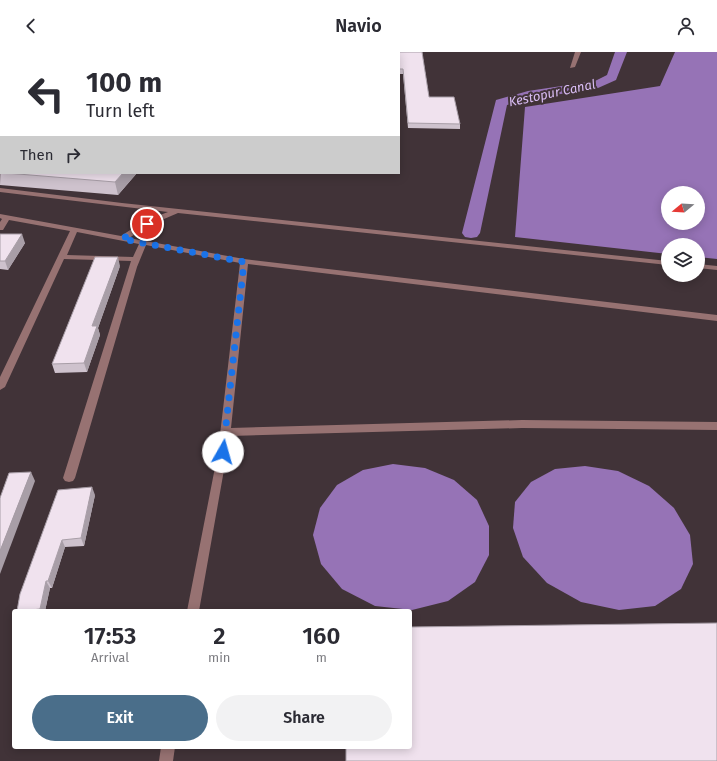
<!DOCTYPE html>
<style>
body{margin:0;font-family:"Fira Sans",sans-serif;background:#f2f2f3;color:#2b2b33;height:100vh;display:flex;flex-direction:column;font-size:15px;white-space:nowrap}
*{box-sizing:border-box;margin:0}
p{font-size:13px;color:#7c7c81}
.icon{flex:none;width:22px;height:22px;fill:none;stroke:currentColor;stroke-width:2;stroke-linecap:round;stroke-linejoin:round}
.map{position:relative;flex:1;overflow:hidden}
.sheet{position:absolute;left:12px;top:557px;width:400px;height:140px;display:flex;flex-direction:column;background:#fff;border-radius:4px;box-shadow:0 2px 10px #0003}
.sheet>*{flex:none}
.banner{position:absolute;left:0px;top:0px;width:400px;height:122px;box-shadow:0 2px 10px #0003;background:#fff;color:#2b2b33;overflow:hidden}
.needle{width:26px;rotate:252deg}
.fabs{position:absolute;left:661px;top:134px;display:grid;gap:8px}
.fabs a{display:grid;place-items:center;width:44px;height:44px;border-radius:50%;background:#fff;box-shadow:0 2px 10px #0003;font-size:20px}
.pin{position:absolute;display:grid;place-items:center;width:34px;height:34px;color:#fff;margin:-17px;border:2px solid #fff;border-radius:50%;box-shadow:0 1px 4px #0007}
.me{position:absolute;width:44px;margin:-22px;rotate:7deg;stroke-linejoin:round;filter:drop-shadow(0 0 3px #0008)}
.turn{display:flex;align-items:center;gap:14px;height:84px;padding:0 20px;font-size:18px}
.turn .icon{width:52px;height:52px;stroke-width:2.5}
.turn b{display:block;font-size:28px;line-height:34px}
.then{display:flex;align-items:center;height:38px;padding:0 20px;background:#0003;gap:8px;font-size:15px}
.eta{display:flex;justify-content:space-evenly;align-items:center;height:68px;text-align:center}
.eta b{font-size:24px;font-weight:600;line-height:28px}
.action{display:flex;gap:8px;margin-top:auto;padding:8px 20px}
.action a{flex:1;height:46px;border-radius:24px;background:#4a6e8a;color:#fff;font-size:16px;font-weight:600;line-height:46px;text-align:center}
.action a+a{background:#f2f2f3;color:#2b2b33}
header{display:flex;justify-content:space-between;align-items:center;height:52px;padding:0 20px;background:#fff;font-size:18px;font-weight:600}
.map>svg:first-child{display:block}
.water{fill:#9673b6;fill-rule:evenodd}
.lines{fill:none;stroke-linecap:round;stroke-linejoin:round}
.canal{fill:#9673b6;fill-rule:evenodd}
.minor{fill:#977272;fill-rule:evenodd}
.wall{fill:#cec2cd}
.shaded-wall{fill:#a89ea7}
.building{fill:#f0e2ee;stroke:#a89ea7}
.route{stroke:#1a73e8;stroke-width:7;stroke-dasharray:0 12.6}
.labels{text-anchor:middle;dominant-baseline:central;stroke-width:4;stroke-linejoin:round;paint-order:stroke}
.far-water-label{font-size:13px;font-style:italic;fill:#d8bcf3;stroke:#413338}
</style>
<header><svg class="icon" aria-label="back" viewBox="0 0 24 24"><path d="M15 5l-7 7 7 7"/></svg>Navio<svg class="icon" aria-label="person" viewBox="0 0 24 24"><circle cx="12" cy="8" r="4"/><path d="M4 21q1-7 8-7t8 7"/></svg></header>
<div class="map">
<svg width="717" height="709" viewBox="0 0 717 709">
<rect width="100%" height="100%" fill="#413338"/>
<!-- water -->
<g class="water">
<path d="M 675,0 L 717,0 L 717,207 L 698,205 L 698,193 L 668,193 L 668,202 L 515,185 L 525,55 L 660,34 ZM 668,141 L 698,141 L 698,171 L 668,171 Z"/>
<path d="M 393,412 L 425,416 L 454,428 L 477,448 L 489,474 L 489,503 L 475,530 L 448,549 L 412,558 L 375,554 L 342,537 L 321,512 L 313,483 L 320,456 L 337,433 L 363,418 Z"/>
<path d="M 585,414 L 618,419 L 649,434 L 674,456 L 690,483 L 693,512 L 681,537 L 655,554 L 619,558 L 581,550 L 547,531 L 523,505 L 513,476 L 515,450 L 531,430 L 555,417 Z"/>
</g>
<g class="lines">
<!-- canal -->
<path class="canal" d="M 615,0 L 627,0 L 616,28 L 598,36 L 530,47 L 507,53 L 480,181 L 477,185 L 471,186 L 465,185 L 462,181 L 496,48 L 528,39 L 595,29 L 607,23 Z"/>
<!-- minor -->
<g class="minor">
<path d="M 575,0 L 581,0 L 575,15 L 570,16 Z"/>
<path d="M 0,136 L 122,151 L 668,209 L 668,213 L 178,161 L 150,173 L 129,186 L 244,207 L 717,263 L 717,269 L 248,212 L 231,376 L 522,368 L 717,370 L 717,378 L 522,376 L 230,384 L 199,559 L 187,559 L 218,400 L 240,211 L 146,193 L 137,215 L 75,426 L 73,429 L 69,430 L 65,429 L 63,426 L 131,209 L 64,207 L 5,335 L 0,338 L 0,325 L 70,179 L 9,168 L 3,178 L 0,178 L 0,170 L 2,167 L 0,166 L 0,162 L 121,184 L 144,169 L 168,160 L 0,140 ZM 77,180 L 139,192 L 133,205 L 67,203 Z"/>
<path d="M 698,212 L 717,214 L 717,218 L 698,216 Z"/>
<path d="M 161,695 L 175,695 L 173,709 L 159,709 Z"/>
</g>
</g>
<!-- wall -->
<g class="wall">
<path d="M 422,0 L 429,45 L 460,72 L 460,77 L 408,76 L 403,22 L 399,22 L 399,1 Z"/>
<path d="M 1,97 L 1,121 L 137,121 L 118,143 L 0,133 Z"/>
<path d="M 167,121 L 180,121 L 179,122 Z"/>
<path d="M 0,182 L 25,191 L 8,218 L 0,217 Z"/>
<path d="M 120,214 L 98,276 L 100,283 L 87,320 L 55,321 L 52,312 Z"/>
<path d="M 95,443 L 84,494 L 65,495 L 52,536 L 50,536 L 45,559 L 17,559 L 20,542 Z"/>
</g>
<!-- shaded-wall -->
<g class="shaded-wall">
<path d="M 1,98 L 1,108 L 0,109 L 0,99 Z"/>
<path d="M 123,121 L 137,121 L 118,143 L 115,130 Z"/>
<path d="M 22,182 L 25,191 L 8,218 L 5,209 Z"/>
<path d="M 118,205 L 120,214 L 98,276 L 100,283 L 87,320 L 84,311 L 92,274 Z"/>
<path d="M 31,420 L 35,429 L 0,522 L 0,499 Z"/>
<path d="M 92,435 L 95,443 L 84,494 L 81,486 Z"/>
<path d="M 62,488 L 65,495 L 52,536 L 48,529 Z"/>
<path d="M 46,529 L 50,536 L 45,559 L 41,559 L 40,557 Z"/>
</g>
<!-- building -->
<g class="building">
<path d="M 110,0 L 211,1 L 212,0 L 262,0 L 261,1 L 109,1 Z"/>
<path d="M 299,0 L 422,0 L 429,45 L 454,45 L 460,72 L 408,71 L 403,17 L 399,17 L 399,1 L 299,1 Z"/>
<path d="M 1,104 L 1,121 L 0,120 L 0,105 Z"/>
<path d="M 6,121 L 123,121 L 115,130 Z"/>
<path d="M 0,182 L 22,182 L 5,209 L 0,209 Z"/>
<path d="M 95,205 L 118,205 L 92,274 L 97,274 L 84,311 L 52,312 Z"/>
<path d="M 31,420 L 0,499 L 0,446 L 9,421 Z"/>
<path d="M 92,435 L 81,486 L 62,488 L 48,529 L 46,529 L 40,557 L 23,559 L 17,559 L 20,542 L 58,438 Z"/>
<path d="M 717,571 L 717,709 L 346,709 L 346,695 L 410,695 L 410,575 Z"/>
</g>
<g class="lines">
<!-- route -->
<path class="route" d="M 147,172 L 122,187 L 244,210 L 223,400"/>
</g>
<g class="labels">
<!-- far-water labels -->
<g class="far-water-label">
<text transform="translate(552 41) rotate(-12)">Kestopur Canal</text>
</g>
</g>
</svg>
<div class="fabs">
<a><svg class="needle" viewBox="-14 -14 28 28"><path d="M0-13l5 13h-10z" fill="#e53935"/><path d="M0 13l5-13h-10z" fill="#7c7c81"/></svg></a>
<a><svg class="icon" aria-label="layers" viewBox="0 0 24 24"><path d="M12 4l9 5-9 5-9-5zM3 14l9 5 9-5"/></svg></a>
</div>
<div class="pin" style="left:147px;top:172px;background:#d93025"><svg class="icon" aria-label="arrive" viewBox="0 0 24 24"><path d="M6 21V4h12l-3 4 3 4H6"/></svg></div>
<svg class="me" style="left:223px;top:400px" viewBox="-20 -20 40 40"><circle r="19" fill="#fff"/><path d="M0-13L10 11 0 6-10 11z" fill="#1a73e8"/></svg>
<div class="banner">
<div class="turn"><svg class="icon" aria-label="left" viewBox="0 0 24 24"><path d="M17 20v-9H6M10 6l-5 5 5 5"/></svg><div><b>100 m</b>Turn left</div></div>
<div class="then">Then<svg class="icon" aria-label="right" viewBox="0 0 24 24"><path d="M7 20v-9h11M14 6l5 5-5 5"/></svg></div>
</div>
<section class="sheet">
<div class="eta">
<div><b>17:53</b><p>Arrival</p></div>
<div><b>2</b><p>min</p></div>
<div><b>160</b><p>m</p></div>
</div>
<div class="action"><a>Exit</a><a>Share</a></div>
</section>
</div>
